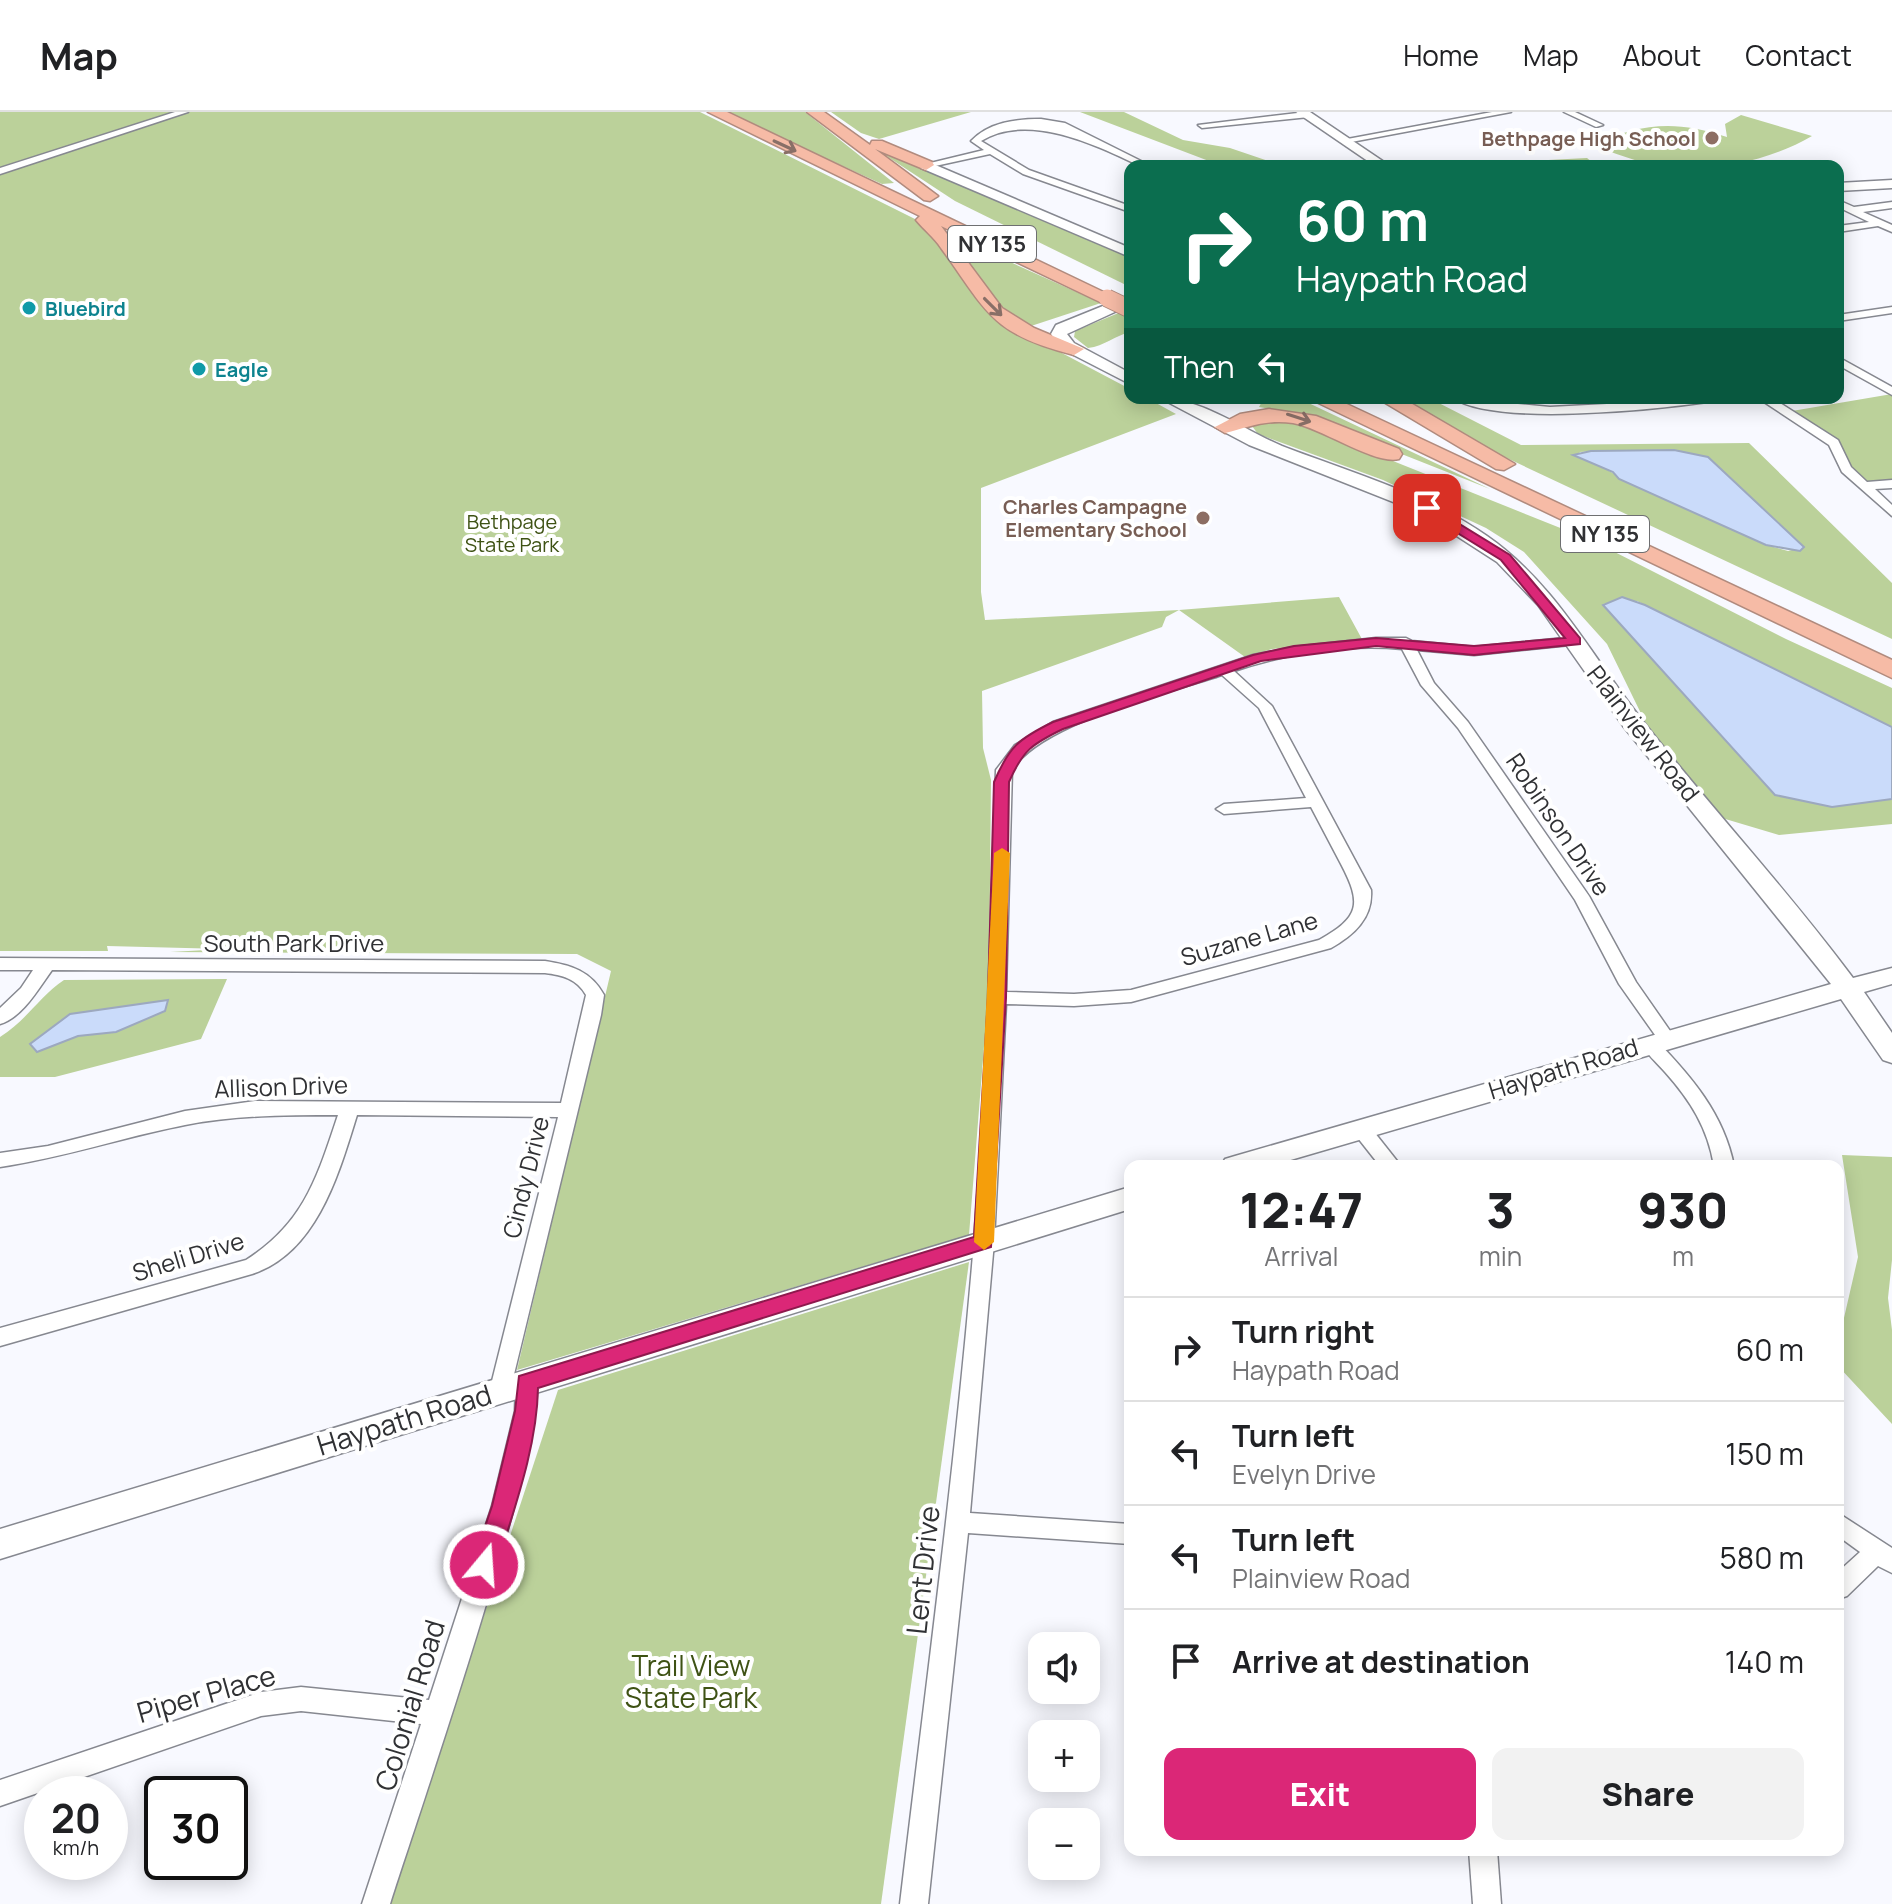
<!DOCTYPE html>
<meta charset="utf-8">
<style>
body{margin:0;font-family:Manrope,sans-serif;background:#f2f2f2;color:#202124;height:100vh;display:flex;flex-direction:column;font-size:30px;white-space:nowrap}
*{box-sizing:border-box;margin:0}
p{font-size:26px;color:#757577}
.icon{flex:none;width:44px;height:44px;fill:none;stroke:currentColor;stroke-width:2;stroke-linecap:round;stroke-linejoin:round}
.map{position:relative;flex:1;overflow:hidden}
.panel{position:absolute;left:1124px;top:1048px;width:720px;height:696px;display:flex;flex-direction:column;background:#fff;border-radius:16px;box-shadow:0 4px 20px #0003}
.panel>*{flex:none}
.top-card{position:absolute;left:1124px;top:48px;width:720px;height:244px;border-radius:16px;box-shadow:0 4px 20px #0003;background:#0b6e4f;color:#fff;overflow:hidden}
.fabs{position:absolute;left:1028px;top:1520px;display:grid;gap:16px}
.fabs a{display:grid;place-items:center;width:72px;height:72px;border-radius:16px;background:#fff;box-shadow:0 4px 20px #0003;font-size:40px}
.speed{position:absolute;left:24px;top:1664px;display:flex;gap:16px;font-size:40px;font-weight:700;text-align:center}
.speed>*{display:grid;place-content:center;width:104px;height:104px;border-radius:50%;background:#fff;box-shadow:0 4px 20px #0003;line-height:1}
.speed small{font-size:20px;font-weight:400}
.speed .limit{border:4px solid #111;border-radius:12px;background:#fff;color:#111}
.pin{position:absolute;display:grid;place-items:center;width:68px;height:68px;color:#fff;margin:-34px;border-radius:16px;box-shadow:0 4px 12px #0006}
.me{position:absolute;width:88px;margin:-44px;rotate:18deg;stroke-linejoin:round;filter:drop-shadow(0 0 6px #0008)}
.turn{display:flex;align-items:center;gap:28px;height:168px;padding:0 40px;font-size:36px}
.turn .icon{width:104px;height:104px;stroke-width:2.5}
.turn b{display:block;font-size:56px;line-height:68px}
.then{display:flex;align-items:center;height:76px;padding:0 40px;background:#0003;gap:16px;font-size:30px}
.eta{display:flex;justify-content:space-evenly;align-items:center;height:136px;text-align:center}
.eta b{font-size:48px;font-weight:800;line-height:56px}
.button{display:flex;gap:16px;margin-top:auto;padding:16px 40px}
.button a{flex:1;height:92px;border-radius:16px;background:#db2777;color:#fff;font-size:32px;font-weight:800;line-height:92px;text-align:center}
.button a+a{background:#f2f2f2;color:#202124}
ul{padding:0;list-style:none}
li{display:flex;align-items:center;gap:24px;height:104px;padding:0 40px;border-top:2px solid #e0e0e0}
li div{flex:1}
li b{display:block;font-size:30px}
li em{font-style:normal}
header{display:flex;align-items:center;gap:48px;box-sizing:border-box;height:112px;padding:0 40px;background:#fff;border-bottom:2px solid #e0e0e0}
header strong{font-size:38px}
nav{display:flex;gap:44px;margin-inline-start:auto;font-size:28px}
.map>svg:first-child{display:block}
.green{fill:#bbd19a;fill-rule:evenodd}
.water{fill:#cadbfa;stroke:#9ca8bf;stroke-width:2}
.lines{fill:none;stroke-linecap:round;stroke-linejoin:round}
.street-casing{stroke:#868890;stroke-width:3}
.secondary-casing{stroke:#868890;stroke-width:3}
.highway-casing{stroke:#b18b7e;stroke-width:3}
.street{fill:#fff;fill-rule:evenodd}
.secondary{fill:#fff;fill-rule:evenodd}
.highway{fill:#f6bba6;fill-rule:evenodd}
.highway-bridge-casing{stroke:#b18b7e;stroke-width:19;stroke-linecap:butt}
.highway-bridge{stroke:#f6bba6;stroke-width:17}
.oneway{stroke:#896f67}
.route{fill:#db2777;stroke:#8e194d;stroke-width:2}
.slow{fill:#f59e0b}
.education-dot{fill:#8d6e63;stroke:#fff;stroke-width:3}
.culture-dot{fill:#0f9aa8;stroke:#fff;stroke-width:3}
.labels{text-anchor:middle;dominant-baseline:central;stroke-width:8;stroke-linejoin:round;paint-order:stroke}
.far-education-label{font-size:20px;font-weight:bold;fill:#785e54;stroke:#fff;text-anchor:end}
.far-culture-label{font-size:20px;font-weight:bold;fill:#0d838f;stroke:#fff;text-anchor:start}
.far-park-label{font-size:20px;fill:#3e5214;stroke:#fff}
.shield{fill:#fff;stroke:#6e6f71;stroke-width:2}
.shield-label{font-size:22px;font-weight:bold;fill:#303134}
.street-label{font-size:24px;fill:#303134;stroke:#fff}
.near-street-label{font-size:28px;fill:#303134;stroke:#fff}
.near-park-label{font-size:28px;fill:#3e5214;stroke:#fff}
</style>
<header>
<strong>Map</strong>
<nav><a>Home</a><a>Map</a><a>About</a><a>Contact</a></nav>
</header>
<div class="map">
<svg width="1892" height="1792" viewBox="0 0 1892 1792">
<rect width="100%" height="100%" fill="#f8f9ff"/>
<!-- green -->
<g class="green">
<path d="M 0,0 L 700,0 L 919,109 C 952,134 963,177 994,205 L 1130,277 L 1130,286 L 1147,286 L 1176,302 L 981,376 L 981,480 L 985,508 L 1179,498 L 1339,485 L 1363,529 L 1272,537 L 1245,545 L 1179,498 L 1166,505 L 1162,515 L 982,579 L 983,636 L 991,668 L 989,872 L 969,1123 L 517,1258 L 611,859 L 577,842 L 170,840 L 225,837 L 107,834 L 108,839 L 0,839 Z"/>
<path d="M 724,0 L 805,0 L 894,71 L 882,72 Z"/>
<path d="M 831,0 L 971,0 L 879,27 L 861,21 Z"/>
<path d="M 1080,0 L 1124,0 L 1183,28 L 1230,36 L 1283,54 L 1222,54 Z"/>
<path d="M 1741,3 L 1812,24 C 1769,49 1712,61 1662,54 C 1638,51 1613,40 1590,33 C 1641,12 1673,7 1727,25 L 1725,12 Z"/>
<path d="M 862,28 L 1130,146 L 1130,175 L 955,89 Z"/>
<path d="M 1587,46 L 1597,54 L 1447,53 Z"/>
<path d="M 948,122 L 1101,191 L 1028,215 L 998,194 Z"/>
<path d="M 1121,200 L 1130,206 L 1130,220 C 1114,224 1105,234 1088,236 L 1074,225 L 1075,219 Z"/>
<path d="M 1892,282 L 1892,372 L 1865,374 L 1846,357 L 1838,335 L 1786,300 Z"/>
<path d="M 1264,286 L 1298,286 L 1490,377 L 1303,303 L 1259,295 Z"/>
<path d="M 1397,286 L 1429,286 L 1521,333 L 1749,331 L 1892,471 L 1892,527 L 1464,326 ZM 1622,338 L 1674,338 L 1708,345 L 1803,435 L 1788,439 L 1766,433 L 1619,365 L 1579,340 Z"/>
<path d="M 1293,309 L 1593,429 L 1786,527 L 1892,576 L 1892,615 L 1645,493 L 1637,489 L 1603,492 L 1775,683 L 1832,695 L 1892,687 L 1892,712 L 1779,723 L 1722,706 L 1654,628 L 1607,532 L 1524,440 L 1486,416 L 1383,368 L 1258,322 L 1249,310 Z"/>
<path d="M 227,867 L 201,927 L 55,965 L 0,965 L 0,925 C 28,907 39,885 64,868 ZM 167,889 C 127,925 126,912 80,924 C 56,930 59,936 31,932 L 70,902 Z"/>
<path d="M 1842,1043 L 1892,1045 L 1892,1148 L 1888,1186 L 1892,1218 L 1892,1312 L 1838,1254 L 1838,1232 L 1858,1145 Z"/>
<path d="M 969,1150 L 881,1792 L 389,1792 L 558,1278 Z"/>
</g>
<!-- water -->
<g class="water">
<path d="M 1674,338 L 1708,345 L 1804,435 L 1800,439 L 1766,433 L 1619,367 L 1613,360 L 1573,343 L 1591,339 Z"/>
<path d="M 1622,485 L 1645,493 L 1892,615 L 1892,687 L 1832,695 L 1775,683 L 1603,493 Z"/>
<path d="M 168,888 L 165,899 L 116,920 L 78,924 L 37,940 L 30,932 L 70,902 Z"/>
</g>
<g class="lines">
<!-- street casing -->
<g class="street-casing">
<g id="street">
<path d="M 175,0 L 188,0 L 0,62 L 0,56 Z"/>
<path d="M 1306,0 L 1309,5 L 1202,16 L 1198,13 Z"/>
<path d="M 1492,0 L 1511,0 L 1346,31 L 1342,28 Z"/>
<path d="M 1564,0 L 1575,0 L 1603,13 L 1596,15 Z"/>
<path d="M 1041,7 L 1065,11 L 1151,54 L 1140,54 C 1094,32 1028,0 981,29 L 1029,58 L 1130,94 L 1130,100 L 1023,62 L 990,42 L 926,56 L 922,53 L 984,38 L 971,29 C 989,10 1015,7 1041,7 Z"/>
<path d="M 1838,88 L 1854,95 L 1892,90 L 1892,96 L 1863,100 L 1892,113 L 1892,120 L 1878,114 L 1838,120 L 1838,114 L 1869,110 L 1838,95 Z"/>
<path d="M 1892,195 L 1892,201 L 1838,209 L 1838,203 Z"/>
<path d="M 1838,245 L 1892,275 L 1892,283 L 1838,253 Z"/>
<path d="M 1453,286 L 1550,295 L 1721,286 L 1715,289 C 1660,297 1497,315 1453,286 Z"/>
<path d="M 1758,286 L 1772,286 L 1838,328 L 1851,355 L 1867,370 L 1892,368 L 1892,376 L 1875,377 L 1892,393 L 1892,404 L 1842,360 L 1829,333 Z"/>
<path d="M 1575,525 L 1582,529 L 1580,532 L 1474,543 L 1417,538 L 1434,571 L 1468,610 L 1589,784 L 1636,870 L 1675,926 L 1672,930 L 1660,930 L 1619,872 L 1575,788 L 1458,616 L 1421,573 L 1402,537 C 1347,532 1287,541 1234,559 L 1272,594 L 1371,778 C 1373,806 1354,823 1331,836 L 1131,890 L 1074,894 L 1006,892 L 994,1130 L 970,1401 L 1130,1412 L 1130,1432 L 968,1421 L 928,1792 L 900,1792 C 926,1572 956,1351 974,1130 C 986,973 991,815 996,658 L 1015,633 L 1053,610 L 1253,543 L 1294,535 L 1376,526 L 1406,526 L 1412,529 L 1474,535 ZM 1222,563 L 1259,596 L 1306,686 L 1224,692 L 1216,697 L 1224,702 L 1311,695 C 1321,714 1331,733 1341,752 C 1362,792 1360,805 1319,828 L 1131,878 L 1074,882 L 1006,880 L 1012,658 C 1040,611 1168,581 1222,563 Z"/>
<path d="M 0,846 L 545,849 C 571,853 591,859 604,883 L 601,903 L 509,1283 L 501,1286 L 493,1283 L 490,1277 L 558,1005 L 357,1003 C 339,1061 317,1141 252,1162 L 0,1234 L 0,1216 L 246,1148 C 304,1111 317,1066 338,1003 C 287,1003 236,1003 185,1013 C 123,1025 63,1046 0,1055 L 0,1041 L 48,1034 L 185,999 L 255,989 L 561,991 L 586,883 C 577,867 562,863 545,861 L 52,858 C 39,876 22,906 0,912 L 0,896 L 21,876 L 33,858 L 0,858 Z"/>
<path d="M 1649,925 L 1655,927 C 1691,964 1724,1002 1734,1054 L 1714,1054 C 1708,1016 1690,988 1665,960 C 1656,950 1647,942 1640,931 Z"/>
<path d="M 1360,1009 L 1367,1011 L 1401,1054 L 1380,1054 L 1350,1016 L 1353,1011 Z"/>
<path d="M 527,1261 L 535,1264 C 556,1306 412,1721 390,1792 L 362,1792 L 421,1612 L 301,1599 L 261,1604 L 0,1694 L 0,1668 L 261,1580 L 301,1575 L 429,1588 L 492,1394 L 515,1299 L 516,1270 L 519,1264 Z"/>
<path d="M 1838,1401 L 1892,1436 L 1892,1461 L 1878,1454 L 1847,1484 L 1838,1487 L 1838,1460 L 1860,1440 L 1838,1424 Z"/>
<path d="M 1469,1738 L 1497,1738 L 1501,1792 L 1473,1792 Z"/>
</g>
</g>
<!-- secondary casing -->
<g class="secondary-casing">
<g id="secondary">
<path d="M 1296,0 L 1310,0 L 1390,54 L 1375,54 Z"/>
<path d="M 926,49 L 1130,136 L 1130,145 L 921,56 L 920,53 Z"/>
<path d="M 1892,68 L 1892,76 L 1838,79 L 1838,71 Z"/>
<path d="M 1130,183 L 1130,193 L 1067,222 L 1074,231 L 1130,261 L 1130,272 L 1062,237 L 1051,222 L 1056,213 Z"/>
<path d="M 1160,286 C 1201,286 1244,318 1282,334 C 1352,361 1425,381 1487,424 C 1555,471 1592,545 1642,608 C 1711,696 1787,777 1853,866 L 1892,856 L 1892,872 L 1864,880 L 1892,921 L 1892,951 L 1883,948 L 1841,887 L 1270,1054 L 1221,1054 L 1225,1047 L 1235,1044 L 1831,872 L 1623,614 L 1538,493 L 1497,450 L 1421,401 L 1249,333 Z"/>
<path d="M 1130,1075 L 1130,1097 L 0,1447 L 0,1417 Z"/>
</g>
</g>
<!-- highway casing -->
<g class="highway-casing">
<g id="highway">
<path d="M 708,0 L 727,0 L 1116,186 L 1107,192 L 1100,190 L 941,114 L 1002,196 L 1034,216 L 1084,237 L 1074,243 C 990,222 987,199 941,136 C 934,125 924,118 916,108 L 920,104 Z"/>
<path d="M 807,0 L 824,0 L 870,33 L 872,29 L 882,29 L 932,50 L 934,53 L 926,58 L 875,37 L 938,84 L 930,89 L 924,88 Z"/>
<path d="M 1308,286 L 1334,286 L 1892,548 L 1892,566 Z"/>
<path d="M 1377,286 L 1402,286 L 1515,352 L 1504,358 L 1496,357 Z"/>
<path d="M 1269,297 L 1316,304 L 1399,337 L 1402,342 L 1399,347 C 1374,353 1322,316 1293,311 C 1267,307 1249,315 1225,321 L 1215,315 L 1240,302 Z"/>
</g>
</g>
<!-- street -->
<use href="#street" class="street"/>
<!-- secondary -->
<use href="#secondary" class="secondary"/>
<!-- highway -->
<use href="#highway" class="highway"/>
<!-- highway-bridge casing -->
<g class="highway-bridge-casing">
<path id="highway-bridge" d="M 1107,186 L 1130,197"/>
</g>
<!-- highway-bridge -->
<use href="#highway-bridge" class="highway-bridge"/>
</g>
<!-- one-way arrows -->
<defs><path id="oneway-shaft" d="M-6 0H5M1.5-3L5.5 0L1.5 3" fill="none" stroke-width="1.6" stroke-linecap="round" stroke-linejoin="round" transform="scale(2)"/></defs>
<g class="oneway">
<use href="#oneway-shaft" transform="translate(785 34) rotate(25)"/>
<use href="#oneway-shaft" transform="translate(993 195) rotate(45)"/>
<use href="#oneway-shaft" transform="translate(1299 306) rotate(18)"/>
</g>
<!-- route -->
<path class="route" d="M 1427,392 L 1510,443 L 1580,526 L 1580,532 L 1474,543 L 1376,534 L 1261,549 L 1063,617 C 1032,632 1023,638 1009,670 L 1006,886 L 991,1135 L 538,1276 C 537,1335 514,1397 497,1453 L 493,1461 L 484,1464 L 476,1461 L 472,1453 L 492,1394 L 515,1299 L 519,1264 L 974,1125 L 988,886 L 994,670 C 1009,635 1018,627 1053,610 L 1253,543 L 1294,534 L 1376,526 L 1474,534 L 1565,526 L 1501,448 L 1422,399 L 1420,396 Z"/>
<!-- slow -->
<path class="slow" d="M 1002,736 L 1010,741 L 994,1130 L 984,1138 L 974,1130 L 994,741 Z"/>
<!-- markers -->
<g class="education-dot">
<circle cx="1712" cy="26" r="8"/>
<circle cx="1203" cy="406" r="8"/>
</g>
<g class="culture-dot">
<circle cx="29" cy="196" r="8"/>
<circle cx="199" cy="257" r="8"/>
</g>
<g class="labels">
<!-- far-education labels -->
<g class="far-education-label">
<text x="1696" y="26">Bethpage High School</text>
<text x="1187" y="394">Charles Campagne<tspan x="1187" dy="23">Elementary School</tspan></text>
</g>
<!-- far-culture labels -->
<g class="far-culture-label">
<text x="45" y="196">Bluebird</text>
<text x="215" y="257">Eagle</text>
</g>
<!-- far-park labels -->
<g class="far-park-label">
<text x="512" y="409">Bethpage<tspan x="512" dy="23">State Park</tspan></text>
</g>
<!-- shield labels -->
<g class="shield">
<rect x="948" y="114" width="88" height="36" rx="6"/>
<rect x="1561" y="404" width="88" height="36" rx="6"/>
</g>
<g class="shield-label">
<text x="992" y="132">NY 135</text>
<text x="1605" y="422">NY 135</text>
</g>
<!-- street labels -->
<g class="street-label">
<text transform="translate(1644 621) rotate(52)">Plainview Road</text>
<text transform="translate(1559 712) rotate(56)">Robinson Drive</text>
<text transform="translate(1249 826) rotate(-16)">Suzane Lane</text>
<text x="294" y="830">South Park Drive</text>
<text transform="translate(1563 956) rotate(-17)">Haypath Road</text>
<text transform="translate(281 974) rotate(-2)">Allison Drive</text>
<text transform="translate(525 1065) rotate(-76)">Cindy Drive</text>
<text transform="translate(188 1144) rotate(-17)">Sheli Drive</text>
</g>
<!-- near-street labels -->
<g class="near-street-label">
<text transform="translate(404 1307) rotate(-17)">Haypath Road</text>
<text transform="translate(922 1458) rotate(-84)">Lent Drive</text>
<text transform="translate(206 1581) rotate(-16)">Piper Place</text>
<text transform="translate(409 1593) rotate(-73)">Colonial Road</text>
</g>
<!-- near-park labels -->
<g class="near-park-label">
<text x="691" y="1553">Trail View<tspan x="691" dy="32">State Park</tspan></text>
</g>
</g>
</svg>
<div class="fabs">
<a><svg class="icon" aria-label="sound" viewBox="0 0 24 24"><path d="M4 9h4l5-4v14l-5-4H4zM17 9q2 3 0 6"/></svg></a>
<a>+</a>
<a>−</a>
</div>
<div class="speed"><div>20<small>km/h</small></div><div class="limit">30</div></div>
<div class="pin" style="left:1427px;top:396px;background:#d93025"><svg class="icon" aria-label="arrive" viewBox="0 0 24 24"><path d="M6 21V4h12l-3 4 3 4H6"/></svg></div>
<svg class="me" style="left:484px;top:1453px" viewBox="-20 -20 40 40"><circle r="17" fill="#db2777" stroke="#fff" stroke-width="3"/><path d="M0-11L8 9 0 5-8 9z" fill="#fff"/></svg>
<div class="top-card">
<div class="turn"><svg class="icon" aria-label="right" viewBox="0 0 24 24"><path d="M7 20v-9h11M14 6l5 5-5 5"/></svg><div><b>60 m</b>Haypath Road</div></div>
<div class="then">Then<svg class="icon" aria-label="left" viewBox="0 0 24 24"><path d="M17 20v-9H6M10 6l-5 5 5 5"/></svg></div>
</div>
<section class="panel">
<div class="eta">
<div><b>12:47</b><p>Arrival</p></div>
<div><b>3</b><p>min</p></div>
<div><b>930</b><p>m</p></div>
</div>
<ul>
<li><svg class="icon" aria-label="right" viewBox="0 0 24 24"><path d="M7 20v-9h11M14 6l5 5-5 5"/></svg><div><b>Turn right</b><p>Haypath Road</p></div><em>60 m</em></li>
<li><svg class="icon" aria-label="left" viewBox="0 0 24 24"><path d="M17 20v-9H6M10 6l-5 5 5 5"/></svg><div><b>Turn left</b><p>Evelyn Drive</p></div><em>150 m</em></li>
<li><svg class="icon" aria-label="left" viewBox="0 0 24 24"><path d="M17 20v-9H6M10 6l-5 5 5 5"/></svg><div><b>Turn left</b><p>Plainview Road</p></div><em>580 m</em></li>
<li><svg class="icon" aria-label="arrive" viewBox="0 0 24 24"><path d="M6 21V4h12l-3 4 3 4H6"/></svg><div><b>Arrive at destination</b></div><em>140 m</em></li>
</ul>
<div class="button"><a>Exit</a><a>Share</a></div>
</section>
</div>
